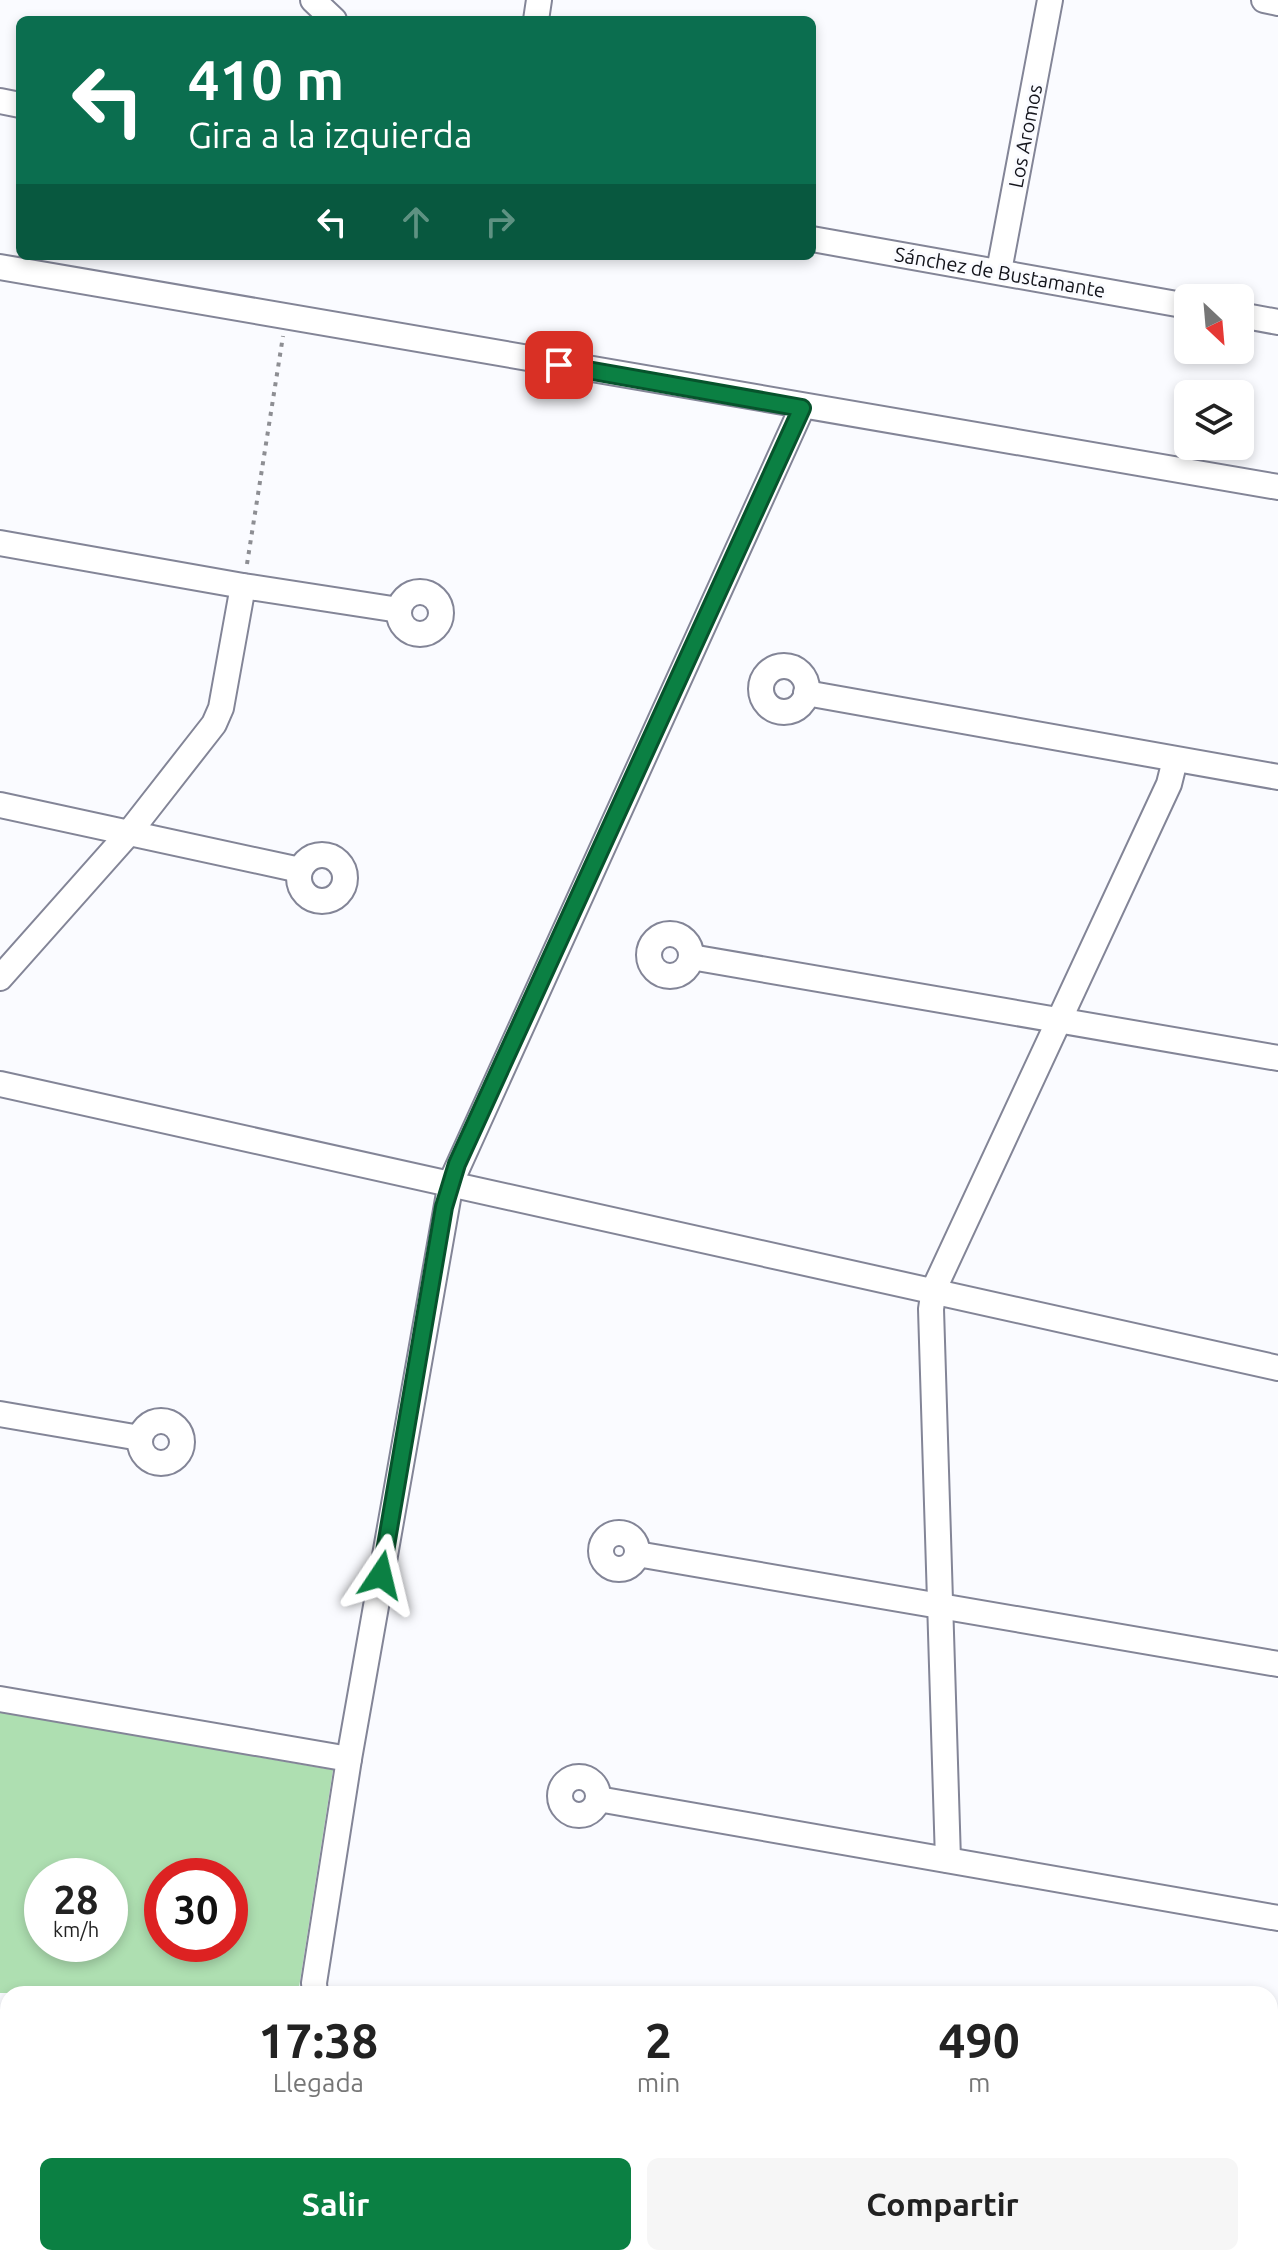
<!DOCTYPE html>
<html lang="es">
<meta charset="utf-8">
<style>
body{margin:0;font-family:Ubuntu,sans-serif;background:#f6f6f6;color:#222;height:100vh;display:flex;flex-direction:column;font-size:30px;white-space:nowrap}
*{box-sizing:border-box;margin:0}
p{font-size:26px;color:#767676}
.icon{flex:none;width:44px;height:44px;fill:none;stroke:currentColor;stroke-width:2;stroke-linecap:round;stroke-linejoin:round}
.map{position:relative;flex:1;overflow:hidden}
.drawer{position:absolute;left:0px;top:1986px;width:1278px;height:280px;display:flex;flex-direction:column;background:#fff;border-radius:24px 24px 0 0;box-shadow:0 4px 12px #0003}
.drawer>*{flex:none}
.banner{position:absolute;left:16px;top:16px;width:800px;height:244px;border-radius:12px;box-shadow:0 4px 12px #0003;background:#0b6e4f;color:#fff;overflow:hidden}
.needle{width:52px;rotate:154deg}
.controls{position:absolute;left:1174px;top:284px;display:grid;gap:16px}
.controls a{display:grid;place-items:center;width:80px;height:80px;border-radius:12px;background:#fff;box-shadow:0 4px 12px #0003;font-size:40px}
.speed{position:absolute;left:24px;top:1858px;display:flex;gap:16px;font-size:40px;font-weight:700;text-align:center}
.speed>*{display:grid;place-content:center;width:104px;height:104px;border-radius:50%;background:#fff;box-shadow:0 4px 12px #0003;line-height:1}
.speed small{font-size:20px;font-weight:400}
.speed .limit{border:12px solid #d22;background:#fff;color:#111}
.pin{position:absolute;display:grid;place-items:center;width:68px;height:68px;color:#fff;margin:-34px;border-radius:16px;box-shadow:0 4px 12px #0006}
.me{position:absolute;width:88px;margin:-44px;rotate:10deg;stroke-linejoin:round;filter:drop-shadow(0 0 6px #0008)}
.turn{display:flex;align-items:center;gap:28px;height:168px;padding:0 40px;font-size:36px}
.turn .icon{width:104px;height:104px;stroke-width:2.5}
.turn b{display:block;font-size:56px;line-height:68px}
.lanes{display:flex;align-items:center;height:76px;padding:0 40px;background:#0003;justify-content:center;gap:40px;direction:ltr}
.lanes .off{opacity:.35}
.eta{display:flex;justify-content:space-evenly;align-items:center;height:136px;text-align:center}
.eta b{font-size:48px;font-weight:700;line-height:56px}
.cta{display:flex;gap:16px;margin-top:auto;padding:16px 40px}
.cta a{flex:1;height:92px;border-radius:12px;background:#0b8043;color:#fff;font-size:32px;font-weight:700;line-height:92px;text-align:center}
.cta a+a{background:#f6f6f6;color:#222}
.map>svg:first-child{display:block}
.green{fill:#aedfb1;fill-rule:evenodd}
.lines{fill:none;stroke-linecap:round;stroke-linejoin:round}
.minor-casing{stroke:#838597;stroke-width:28}
.path{stroke:#8d8e93;stroke-width:4;stroke-dasharray:4 6;stroke-linecap:butt}
.minor{stroke:#fff;stroke-width:24}
.route-casing{stroke:#07532c;stroke-width:20}
.route{stroke:#0b8043;stroke-width:14}
.labels{text-anchor:middle;dominant-baseline:central;stroke-width:6;stroke-linejoin:round;paint-order:stroke}
.street-label{font-size:20px;fill:#13141b;stroke:#fafbff}
</style>
<div class="map">
<svg width="1278" height="2266" viewBox="0 0 1278 2266">
<rect width="100%" height="100%" fill="#fafbff"/>
<!-- green -->
<path class="green" d="M 0,1712 L 333,1770 L 298,1994 L 0,1993 ZM 42,1876 L 110,1876 L 110,1944 L 42,1944 ZM 162,1876 L 230,1876 L 230,1944 L 162,1944 Z"/>
<g class="lines">
<!-- minor casing -->
<g class="minor-casing">
<g id="minor">
<path d="M 313,0 L 334,20"/>
<path d="M 1264,0 L 1278,3"/>
<path d="M 536,20 L 539,0"/>
<path d="M 0,101 L 20,105"/>
<path d="M 812,239 L 1188,306"/>
<path d="M 0,267 L 1278,487"/>
<path d="M 999,271 L 1050,0"/>
<path d="M 1240,315 L 1278,322"/>
<path d="M 0,543 L 243,586 L 399,610"/>
<circle cx="420" cy="613" r="21"/>
<circle cx="784" cy="689" r="23"/>
<path d="M 806,693 L 1278,777"/>
<path d="M 0,805 L 300,870"/>
<circle cx="322" cy="878" r="23"/>
<circle cx="670" cy="955" r="21"/>
<path d="M 691,957 L 1278,1058"/>
<path d="M 0,978 L 128,834 L 214,724 L 221,708 L 243,586"/>
<path d="M 0,1084 L 1278,1368"/>
<path d="M 0,1414 L 140,1438"/>
<circle cx="161" cy="1442" r="21"/>
<circle cx="619" cy="1551" r="18"/>
<path d="M 637,1554 L 1278,1664"/>
<path d="M 0,1699 L 349,1759"/>
<circle cx="579" cy="1796" r="19"/>
<path d="M 598,1799 L 1278,1918"/>
<path d="M 948,1860 L 931,1309 L 934,1289 L 1169,784 L 1175,760"/>
<path d="M 315,1994 L 314,1983 L 349,1759 L 451,1182 L 802,408"/>
<path d="M 1270,2177 L 1278,2178"/>
<path d="M 343,2266 L 344,2258"/>
<path d="M 602,2266 L 603,2258"/>
</g>
</g>
<!-- path -->
<g class="path">
<path d="M 247,564 L 283,336"/>
<path d="M 1270,2234 L 1278,2235"/>
</g>
<!-- minor -->
<use href="#minor" class="minor"/>
</g>
<g class="lines">
<!-- route casing -->
<g class="route-casing">
<path id="route" d="M 381,1575 L 444,1207 L 457,1164 L 802,408 L 559,365"/>
</g>
<!-- route -->
<use href="#route" class="route"/>
</g>
<g class="labels">
<!-- street labels -->
<g class="street-label">
<text transform="translate(1025 136) rotate(-79)">Los Aromos</text>
<text transform="translate(1000 272) rotate(10)">Sánchez de Bustamante</text>
</g>
</g>
</svg>
<div class="controls">
<a><svg class="needle" viewBox="-14 -14 28 28"><path d="M0-13l5 13h-10z" fill="#e53935"/><path d="M0 13l5-13h-10z" fill="#767676"/></svg></a>
<a><svg class="icon" aria-label="layers" viewBox="0 0 24 24"><path d="M12 4l9 5-9 5-9-5zM3 14l9 5 9-5"/></svg></a>
</div>
<div class="speed"><div>28<small>km/h</small></div><div class="limit">30</div></div>
<div class="pin" style="left:559px;top:365px;background:#d93025"><svg class="icon" aria-label="arrive" viewBox="0 0 24 24"><path d="M6 21V4h12l-3 4 3 4H6"/></svg></div>
<svg class="me" style="left:381px;top:1575px" viewBox="-20 -20 40 40"><path d="M0-17L14 15 0 8-14 15z" fill="#0b8043" stroke="#fff" stroke-width="4"/></svg>
<div class="banner">
<div class="turn"><svg class="icon" aria-label="left" viewBox="0 0 24 24"><path d="M17 20v-9H6M10 6l-5 5 5 5"/></svg><div><b>410 m</b>Gira a la izquierda</div></div>
<div class="lanes"><svg class="icon" aria-label="left" viewBox="0 0 24 24"><path d="M17 20v-9H6M10 6l-5 5 5 5"/></svg><svg class="icon off" aria-label="ahead" viewBox="0 0 24 24"><path d="M12 20V5M6 11l6-6 6 6"/></svg><svg class="icon off" aria-label="right" viewBox="0 0 24 24"><path d="M7 20v-9h11M14 6l5 5-5 5"/></svg></div>
</div>
<section class="drawer">
<div class="eta">
<div><b>17:38</b><p>Llegada</p></div>
<div><b>2</b><p>min</p></div>
<div><b>490</b><p>m</p></div>
</div>
<div class="cta"><a>Salir</a><a>Compartir</a></div>
</section>
</div>
